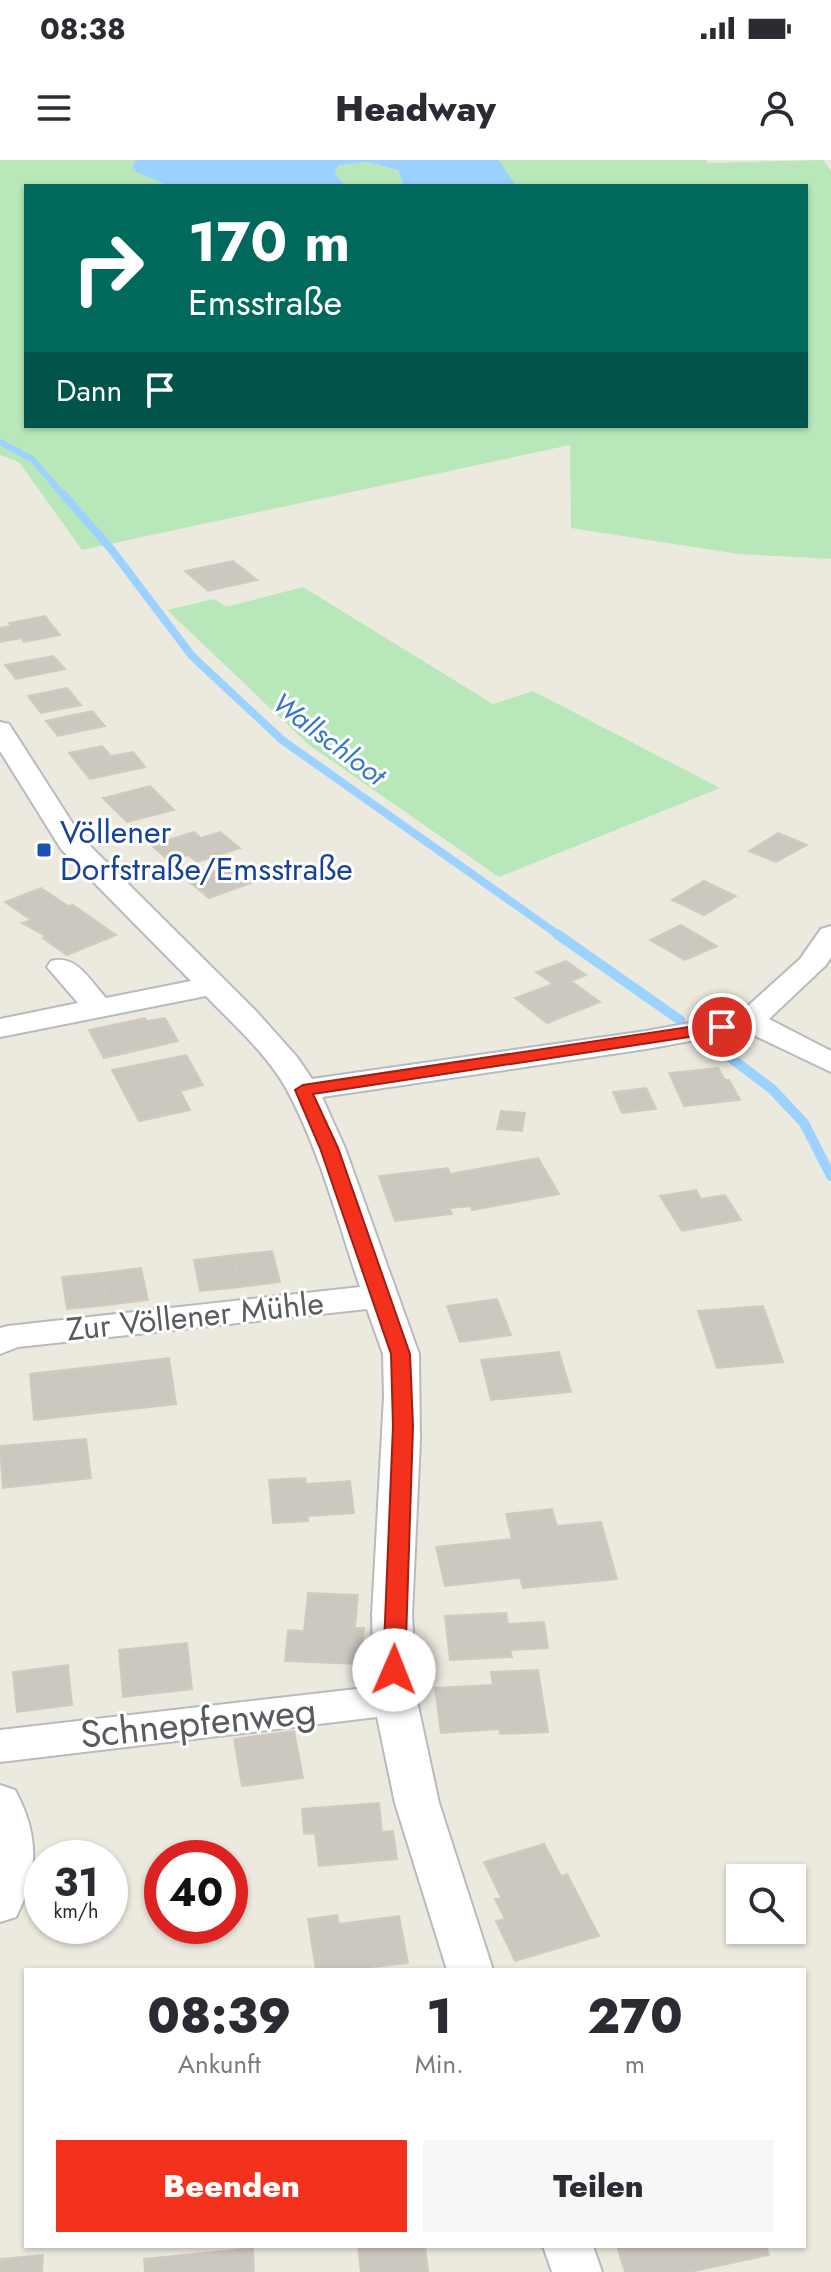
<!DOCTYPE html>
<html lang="de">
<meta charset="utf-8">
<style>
body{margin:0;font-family:Jost,sans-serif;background:#f7f7f7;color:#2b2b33;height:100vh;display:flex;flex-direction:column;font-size:30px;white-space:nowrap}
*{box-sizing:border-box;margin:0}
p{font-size:26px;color:#7c7c81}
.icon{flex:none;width:44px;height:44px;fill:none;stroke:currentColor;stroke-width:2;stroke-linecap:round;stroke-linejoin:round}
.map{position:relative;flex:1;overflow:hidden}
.drawer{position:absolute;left:24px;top:1808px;width:782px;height:280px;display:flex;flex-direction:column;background:#fff;border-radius:0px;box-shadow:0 2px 6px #0004}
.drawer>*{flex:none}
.hud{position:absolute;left:24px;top:24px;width:784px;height:244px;border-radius:0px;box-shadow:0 2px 6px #0004;background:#00695c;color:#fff;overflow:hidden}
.tools{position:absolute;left:726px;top:1704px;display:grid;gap:16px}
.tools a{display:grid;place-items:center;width:80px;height:80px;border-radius:0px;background:#fff;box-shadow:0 2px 6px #0004;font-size:40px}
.speed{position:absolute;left:24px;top:1680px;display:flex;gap:16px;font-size:40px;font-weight:700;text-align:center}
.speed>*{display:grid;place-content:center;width:104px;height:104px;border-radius:50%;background:#fff;box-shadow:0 2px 6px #0004;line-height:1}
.speed small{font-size:20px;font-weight:400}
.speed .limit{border:12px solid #d22;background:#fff;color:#111}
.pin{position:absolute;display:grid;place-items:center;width:68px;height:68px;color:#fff;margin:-34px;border:4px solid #fff;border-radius:50%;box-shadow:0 2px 8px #0007}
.me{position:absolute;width:88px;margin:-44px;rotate:1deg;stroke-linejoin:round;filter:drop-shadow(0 0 6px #0008)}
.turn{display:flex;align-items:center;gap:28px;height:168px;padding:0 32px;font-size:36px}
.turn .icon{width:104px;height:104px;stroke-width:2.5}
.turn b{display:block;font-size:56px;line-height:68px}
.then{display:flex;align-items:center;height:76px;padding:0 32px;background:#0003;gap:16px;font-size:30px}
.eta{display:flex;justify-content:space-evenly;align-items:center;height:136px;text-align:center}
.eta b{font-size:48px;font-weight:800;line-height:56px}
.action{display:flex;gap:16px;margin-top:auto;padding:16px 32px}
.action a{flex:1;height:92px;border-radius:0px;background:#f4311d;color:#fff;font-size:32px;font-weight:800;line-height:92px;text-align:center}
.action a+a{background:#f7f7f7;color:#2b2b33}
.status{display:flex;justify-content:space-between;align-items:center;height:56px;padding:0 40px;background:#fff;direction:ltr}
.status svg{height:22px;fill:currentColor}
header{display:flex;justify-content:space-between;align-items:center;height:104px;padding:0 32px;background:#fff;font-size:36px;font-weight:800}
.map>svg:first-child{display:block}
.green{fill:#b8e7b9}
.water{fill:#9cd2ff}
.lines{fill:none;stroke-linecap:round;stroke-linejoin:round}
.stream-far2{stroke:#9cd2ff;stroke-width:6}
.stream-far1{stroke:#9cd2ff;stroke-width:8}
.stream{stroke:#9cd2ff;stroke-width:10}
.building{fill:#ccc8c0;stroke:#d1cbbd;stroke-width:2}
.minor-casing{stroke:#b7babf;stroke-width:4}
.minor{fill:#fff;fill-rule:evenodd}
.route{fill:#f4311d;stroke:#9f2013;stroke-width:2}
.transit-dot{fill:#1a4fb4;stroke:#fff;stroke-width:3}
.labels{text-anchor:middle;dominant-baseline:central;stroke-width:6;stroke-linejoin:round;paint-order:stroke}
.far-water-label{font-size:28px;font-style:italic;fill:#3577c1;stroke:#fff}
.transit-label{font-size:32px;fill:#164399;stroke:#fff;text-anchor:start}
.street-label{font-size:32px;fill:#585c61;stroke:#fff}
.near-street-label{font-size:38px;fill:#585c61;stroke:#fff}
</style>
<div class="status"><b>08:38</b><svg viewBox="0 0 49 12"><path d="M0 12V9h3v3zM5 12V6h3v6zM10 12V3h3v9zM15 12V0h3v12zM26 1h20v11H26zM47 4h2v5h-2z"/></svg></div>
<header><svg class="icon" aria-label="menu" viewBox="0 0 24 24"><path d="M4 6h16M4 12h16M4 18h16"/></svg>Headway<svg class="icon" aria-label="person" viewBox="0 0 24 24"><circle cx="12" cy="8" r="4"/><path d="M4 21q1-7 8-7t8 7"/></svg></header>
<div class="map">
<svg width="831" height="2112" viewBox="0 0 831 2112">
<rect width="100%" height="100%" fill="#eceadf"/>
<!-- green -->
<g class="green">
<path d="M 0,0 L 135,0 L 133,10 L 169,26 L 26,26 L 26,266 L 806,266 L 806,26 L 516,26 L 499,0 L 706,0 L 708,3 L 823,0 L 831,11 L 831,399 L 739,394 L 571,368 L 570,285 L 82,390 L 19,302 L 0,295 Z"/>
<path d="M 367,2 L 398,10 L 403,25 L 343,26 L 335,14 L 338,4 Z"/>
<path d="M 303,427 L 493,544 L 533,531 L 720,628 L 499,717 L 309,585 L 167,450 L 214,439 L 226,447 Z"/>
</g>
<!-- water -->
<path class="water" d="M 135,0 L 499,0 L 516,26 L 396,26 L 403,24 L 398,10 L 367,2 L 338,5 L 335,14 L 345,26 L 169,26 L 132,10 Z"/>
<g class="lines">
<!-- stream-far2 -->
<path class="stream-far2" d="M 0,282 L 32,299 L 64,336"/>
<!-- stream-far1 -->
<path class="stream-far1" d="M 63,334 L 111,389 L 192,496 L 282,580 L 560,776"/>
<!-- stream -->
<g class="stream">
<path d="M 557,774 L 680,860"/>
<path d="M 711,883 L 772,929 L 804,963 L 831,1016"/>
</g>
</g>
<!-- building -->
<g class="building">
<path d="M 233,401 L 257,420 L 208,431 L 185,411 Z"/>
<path d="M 45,456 L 60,475 L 24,482 L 21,478 L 0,482 L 0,468 L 12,466 L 9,463 Z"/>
<path d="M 53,496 L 65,509 L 16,519 L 5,505 Z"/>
<path d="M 67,528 L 81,545 L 41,553 L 28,536 Z"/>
<path d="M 92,551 L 105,566 L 58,576 L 46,561 Z"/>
<path d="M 102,586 L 111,596 L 133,592 L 145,607 L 90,619 L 69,593 Z"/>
<path d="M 150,626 L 174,650 L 127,662 L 103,638 Z"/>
<path d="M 194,672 L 201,678 L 220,672 L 240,688 L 197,702 L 188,695 L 169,701 L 151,685 Z"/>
<path d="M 778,673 L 807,685 L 776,702 L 749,691 Z"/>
<path d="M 232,705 L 254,722 L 209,738 L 187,720 Z"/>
<path d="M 704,721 L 736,736 L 704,755 L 672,740 Z"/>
<path d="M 41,728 L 68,746 L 73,745 L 116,775 L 67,795 L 43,778 L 46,776 L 22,763 L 31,760 L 5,742 Z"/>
<path d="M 681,765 L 717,786 L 685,800 L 650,780 Z"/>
<path d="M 566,801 L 586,815 L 571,821 L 600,842 L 547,863 L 515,838 L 553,824 L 536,812 Z"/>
<path d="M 145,858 L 147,861 L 165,858 L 178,881 L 104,898 L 89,870 Z"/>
<path d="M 186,895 L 203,925 L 180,931 L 190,950 L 139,961 L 112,910 Z"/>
<path d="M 718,908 L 725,920 L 729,920 L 740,940 L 684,946 L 669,913 Z"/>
<path d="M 646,928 L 656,949 L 622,953 L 613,932 Z"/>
<path d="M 501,951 L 525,953 L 522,971 L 497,969 Z"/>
<path d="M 538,998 L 559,1034 L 472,1050 L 471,1046 L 449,1048 L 452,1054 L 395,1061 L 379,1016 L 448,1008 L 450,1014 Z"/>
<path d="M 696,1030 L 701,1039 L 725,1035 L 741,1060 L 682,1071 L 660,1036 Z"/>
<path d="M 272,1091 L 280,1122 L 240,1127 L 234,1095 Z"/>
<path d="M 234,1095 L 240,1127 L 200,1131 L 194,1100 Z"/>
<path d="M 141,1108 L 148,1140 L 108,1145 L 102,1113 Z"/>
<path d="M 102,1113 L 108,1145 L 67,1149 L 62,1117 Z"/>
<path d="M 497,1139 L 511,1175 L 460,1182 L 447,1146 Z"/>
<path d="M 763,1146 L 783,1202 L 717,1208 L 698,1151 Z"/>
<path d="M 559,1192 L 571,1232 L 491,1240 L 481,1200 Z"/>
<path d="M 169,1198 L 176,1244 L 34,1260 L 30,1214 Z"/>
<path d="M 86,1279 L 91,1318 L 3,1328 L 0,1286 Z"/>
<path d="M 305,1318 L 306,1324 L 350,1321 L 354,1353 L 308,1356 L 308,1361 L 273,1363 L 269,1320 Z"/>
<path d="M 552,1349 L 557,1366 L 601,1362 L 617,1419 L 523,1428 L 520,1418 L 445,1426 L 436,1387 L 512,1379 L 506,1354 Z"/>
<path d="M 308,1433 L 358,1435 L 355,1468 L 364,1468 L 360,1504 L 285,1501 L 288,1470 L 304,1471 Z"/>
<path d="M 506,1453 L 508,1464 L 544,1462 L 548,1488 L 510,1490 L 512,1497 L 450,1500 L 445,1456 Z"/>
<path d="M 187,1483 L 192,1529 L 123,1537 L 119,1490 Z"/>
<path d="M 68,1505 L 72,1545 L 17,1552 L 13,1512 Z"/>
<path d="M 538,1510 L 548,1572 L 500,1574 L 499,1569 L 441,1573 L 435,1528 L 493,1525 L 491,1512 Z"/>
<path d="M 294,1571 L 303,1618 L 242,1626 L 234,1579 Z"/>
<path d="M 379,1643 L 382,1672 L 393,1671 L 397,1699 L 319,1706 L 315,1673 L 304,1674 L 302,1649 Z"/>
<path d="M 544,1684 L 561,1716 L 567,1714 L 599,1776 L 515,1801 L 496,1761 L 505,1759 L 495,1739 L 502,1739 L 484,1702 Z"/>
<path d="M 337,1755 L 339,1764 L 399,1756 L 408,1803 L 372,1807 L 372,1810 L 316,1810 L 308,1759 Z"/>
<path d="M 358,2086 L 425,2086 L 428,2112 L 361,2112 Z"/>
<path d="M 617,2086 L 766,2086 L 769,2095 L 690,2112 L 625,2112 Z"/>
<path d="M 253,2088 L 254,2112 L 145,2112 L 144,2099 Z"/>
<path d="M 43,2095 L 42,2112 L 0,2112 L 0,2099 Z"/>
</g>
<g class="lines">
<!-- minor casing -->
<g class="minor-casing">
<g id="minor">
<path d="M 0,562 L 9,564 L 82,678 L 256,851 L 297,897 L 312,919 L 646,871 L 739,854 L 800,799 L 821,769 L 831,766 L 831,797 L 826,805 L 769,859 L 831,891 L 831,912 L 745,871 L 646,889 L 322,937 L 345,988 L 419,1194 L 420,1280 L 412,1455 L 417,1541 L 439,1643 L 493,1810 L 447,1810 L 395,1643 L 377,1557 L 0,1602 L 0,1570 L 374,1527 L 372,1455 L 384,1237 L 383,1194 L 367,1149 L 18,1187 L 0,1194 L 0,1168 L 8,1166 L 360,1127 C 338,1062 320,991 287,930 C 268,895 234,865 206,836 L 0,877 L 0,859 L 78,843 L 47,807 L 51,801 C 77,794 90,821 106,838 L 191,821 L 61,689 L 0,591 Z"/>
<path d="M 0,1625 L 15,1630 C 39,1674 39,1712 16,1757 L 0,1762 Z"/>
<path d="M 543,2086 L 593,2086 L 602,2112 L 552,2112 Z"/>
</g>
</g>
<!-- minor -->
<use href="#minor" class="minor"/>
</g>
<!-- route -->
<path class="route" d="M 722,862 L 728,864 L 730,867 L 728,871 L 313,934 L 338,988 L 410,1194 L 413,1266 L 405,1510 L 402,1515 L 386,1515 L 383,1510 L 393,1266 L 391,1194 L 320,988 L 295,930 L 303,925 Z"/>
<!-- markers -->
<rect class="transit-dot" x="36" y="682" width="16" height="16" rx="4"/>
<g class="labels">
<!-- far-water labels -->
<g class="far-water-label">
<text transform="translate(329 579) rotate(37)">Wallschloot</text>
</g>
<!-- transit labels -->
<g class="transit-label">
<text x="60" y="672">Völlener<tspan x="60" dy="37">Dorfstraße/Emsstraße</tspan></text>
</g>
<!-- street labels -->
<g class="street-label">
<text transform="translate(195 1156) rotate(-6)">Zur Völlener Mühle</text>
</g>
<!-- near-street labels -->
<g class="near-street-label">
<text transform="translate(198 1562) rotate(-6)">Schnepfenweg</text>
</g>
</g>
</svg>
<div class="tools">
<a><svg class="icon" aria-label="search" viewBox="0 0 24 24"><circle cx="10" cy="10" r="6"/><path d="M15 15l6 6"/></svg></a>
</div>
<div class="speed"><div>31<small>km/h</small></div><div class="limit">40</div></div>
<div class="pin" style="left:722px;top:867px;background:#d93025"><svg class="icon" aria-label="arrive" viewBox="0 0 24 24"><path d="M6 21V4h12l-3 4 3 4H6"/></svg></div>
<svg class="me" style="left:394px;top:1510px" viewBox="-20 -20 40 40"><circle r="19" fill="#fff"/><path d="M0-13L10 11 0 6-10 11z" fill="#f4311d"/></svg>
<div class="hud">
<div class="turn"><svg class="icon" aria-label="right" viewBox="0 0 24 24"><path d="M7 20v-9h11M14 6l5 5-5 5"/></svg><div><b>170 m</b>Emsstraße</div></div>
<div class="then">Dann<svg class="icon" aria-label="arrive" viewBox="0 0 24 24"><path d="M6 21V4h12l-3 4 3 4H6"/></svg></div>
</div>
<section class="drawer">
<div class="eta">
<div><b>08:39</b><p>Ankunft</p></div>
<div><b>1</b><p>Min.</p></div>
<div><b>270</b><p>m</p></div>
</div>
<div class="action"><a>Beenden</a><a>Teilen</a></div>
</section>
</div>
